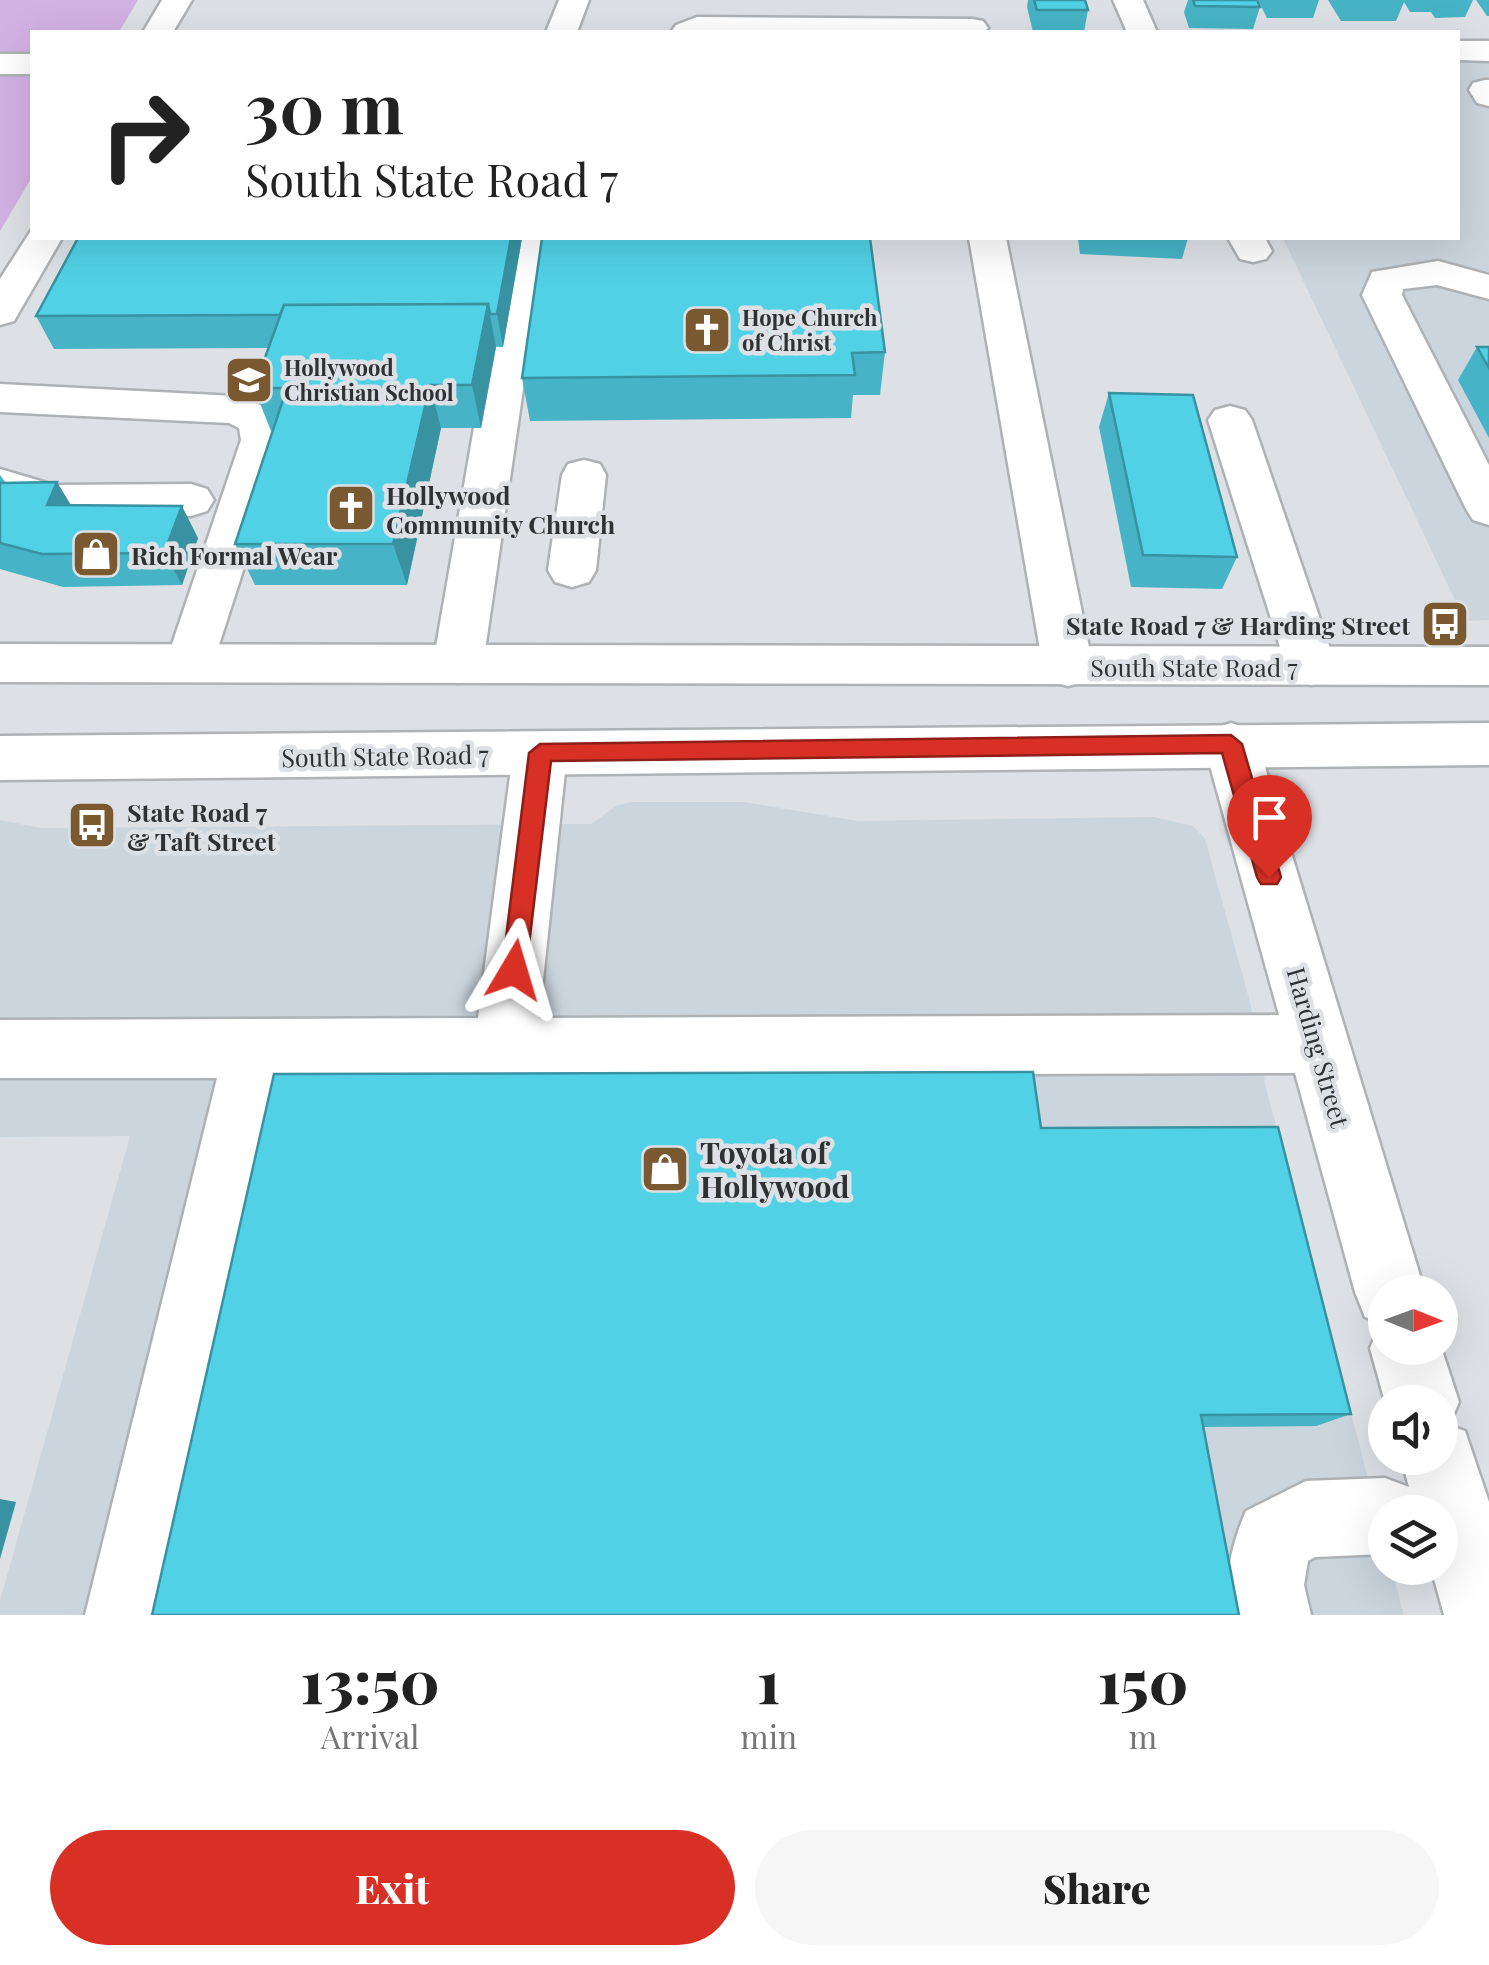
<!DOCTYPE html>
<style>
body{margin:0;font-family:"Playfair Display",serif;background:#f6f6f6;color:#222;height:100vh;display:flex;flex-direction:column;font-size:38px;white-space:nowrap}
*{box-sizing:border-box;margin:0}
p{font-size:32px;color:#767676}
.icon{flex:none;width:55px;height:55px;fill:none;stroke:currentColor;stroke-width:2;stroke-linecap:round;stroke-linejoin:round}
.map{position:relative;height:1615px;overflow:hidden}
.panel{display:flex;flex-direction:column;background:#fff;flex:1}
.panel>*{flex:none}
.hud{position:absolute;left:30px;top:30px;width:1430px;height:210px;border-radius:0px;box-shadow:0 10px 40px #0002;background:#fff;color:#222;overflow:hidden}
.needle{width:65px;rotate:91deg}
.fabs{position:absolute;left:1368px;top:1275px;display:grid;gap:20px}
.fabs a{display:grid;place-items:center;width:90px;height:90px;border-radius:50%;background:#fff;box-shadow:0 10px 40px #0002;font-size:50px}
.pin{position:absolute;display:grid;place-items:center;width:85px;height:85px;color:#fff;margin:-102px -42px;border-radius:50% 50% 50% 0;rotate:-45deg;box-shadow:0 0 10px #0007}
.pin .icon{rotate:45deg}
.me{position:absolute;width:110px;margin:-55px;rotate:7deg;stroke-linejoin:round;filter:drop-shadow(0 0 8px #0008)}
.turn{display:flex;align-items:center;gap:35px;height:210px;padding:0 50px;font-size:45px}
.turn .icon{width:130px;height:130px;stroke-width:2.5}
.turn b{display:block;font-size:70px;line-height:85px}
.eta{display:flex;justify-content:space-evenly;align-items:center;height:170px;text-align:center}
.eta b{font-size:60px;font-weight:800;line-height:70px}
.cta{display:flex;gap:20px;margin-top:auto;padding:20px 50px}
.cta a{flex:1;height:115px;border-radius:60px;background:#d93025;color:#fff;font-size:40px;font-weight:800;line-height:115px;text-align:center}
.cta a+a{background:#f6f6f6;color:#222}
.map>svg:first-child{display:block}
.built{fill:#cbd5de}
.green{fill:#d2b1e3}
.lines{fill:none;stroke-linecap:round;stroke-linejoin:round}
.minor-casing{stroke:#aeb2b5;stroke-width:5}
.major-casing{stroke:#aeb2b5;stroke-width:5}
.minor{fill:#fff;fill-rule:evenodd}
.major{fill:#fff;fill-rule:evenodd}
.wall{fill:#46b4c6}
.shaded-wall{fill:#3992a1}
.building{fill:#51d1e6;stroke:#3992a1;stroke-width:2.5}
.route{fill:#d93025;stroke:#8d1f18;stroke-width:2.5}
.labels{text-anchor:middle;dominant-baseline:central;stroke-width:9;stroke-linejoin:round;paint-order:stroke}
.far-poi-label{font-size:22px;font-weight:bold;fill:#2f3132;stroke:#dde1e5;text-anchor:start}
.poi-label{font-size:25px;font-weight:bold;fill:#2f3132;stroke:#dde1e5;text-anchor:start}
.street-label{font-size:25px;fill:#2f3132;stroke:#dde1e5}
.near-poi-label{font-size:30px;font-weight:bold;fill:#2f3132;stroke:#dde1e5;text-anchor:start}
</style>
<div class="map">
<svg width="1489" height="1615" viewBox="0 0 1489 1615">
<rect width="100%" height="100%" fill="#dde1e5"/>
<!-- built -->
<g class="built">
<path d="M 1458,42 L 1489,42 L 1489,620 L 1465,621 L 1283,238 L 1458,238 Z"/>
<path d="M 630,802 L 744,802 L 858,821 L 1154,817 L 1193,826 L 1205,839 L 1250,1002 L 1266,1087 L 1385,1543 L 1385,1568 L 1391,1568 L 1404,1615 L 0,1615 L 0,1601 L 130,1136 L 0,1137 L 0,820 L 41,828 L 591,824 L 616,806 Z"/>
</g>
<!-- green -->
<path class="green" d="M 0,0 L 138,0 L 119,32 L 32,32 L 32,177 L 0,231 Z"/>
<g class="lines">
<!-- minor casing -->
<g class="minor-casing">
<g id="minor">
<path d="M 162,0 L 192,0 L 173,32 L 143,32 Z"/>
<path d="M 559,0 L 589,0 L 577,32 L 546,32 Z"/>
<path d="M 1113,0 L 1143,0 L 1157,32 L 1127,32 Z"/>
<path d="M 697,17 L 972,19 L 983,21 L 988,28 L 984,32 L 671,32 L 676,25 Z"/>
<path d="M 1458,41 L 1489,41 L 1489,61 L 1458,60 Z"/>
<rect x="0" y="54" width="32" height="20"/>
<path d="M 1485,80 L 1489,80 L 1489,106 L 1477,103 L 1469,90 L 1473,83 Z"/>
<path d="M 32,229 L 32,238 L 62,238 L 14,321 L 0,325 L 0,279 Z"/>
<path d="M 507,238 L 545,238 L 483,664 L 476,678 L 458,683 L 440,678 L 433,664 Z"/>
<path d="M 969,238 L 1006,238 L 1093,667 L 1086,681 L 1068,686 L 1050,681 L 1043,667 Z"/>
<path d="M 1228,238 L 1265,238 L 1272,251 L 1266,259 L 1253,262 L 1240,259 Z"/>
<path d="M 1438,261 L 1489,275 L 1489,299 L 1437,285 L 1403,289 L 1402,295 L 1489,465 L 1489,525 L 1473,520 L 1466,509 L 1362,295 L 1372,272 Z"/>
<path d="M 0,384 L 236,396 L 274,410 L 285,440 L 209,676 L 191,681 L 173,676 L 166,662 L 241,440 L 239,428 L 229,423 L 0,412 Z"/>
<path d="M 1230,406 L 1245,410 L 1252,420 L 1336,666 L 1329,680 L 1311,685 L 1293,680 L 1286,666 L 1208,420 L 1215,410 Z"/>
<path d="M 584,460 L 600,464 L 606,475 L 596,570 L 589,582 L 572,587 L 555,582 L 548,570 L 562,475 L 568,464 Z"/>
<path d="M 0,469 L 54,485 L 191,484 L 207,489 L 214,500 L 207,511 L 191,516 L 52,517 L 0,500 Z"/>
<path d="M 1231,723 L 1250,729 L 1258,744 L 1425,1292 L 1385,1292 L 1385,1348 L 1440,1348 L 1440,1344 L 1459,1402 L 1449,1425 L 1465,1431 L 1489,1502 L 1489,1615 L 1444,1615 L 1431,1568 L 1440,1568 L 1440,1512 L 1385,1512 L 1385,1554 L 1315,1557 L 1308,1561 L 1304,1585 L 1311,1615 L 1231,1615 C 1224,1577 1231,1546 1246,1511 L 1306,1481 L 1385,1478 L 1409,1487 L 1401,1458 L 1440,1458 L 1440,1402 L 1385,1402 L 1370,1348 L 1381,1323 L 1365,1317 L 1355,1292 L 1295,1073 L 280,1077 L 165,1615 L 85,1615 L 217,1078 L 0,1078 L 0,1020 L 478,1018 L 513,753 L 521,738 L 540,732 L 559,738 L 567,753 L 539,1018 L 1279,1015 L 1204,744 L 1212,729 Z"/>
</g>
</g>
<!-- major casing -->
<g class="major-casing">
<g id="major">
<path d="M 0,644 L 1489,647 L 1489,685 L 0,682 Z"/>
<path d="M 1489,723 L 1489,765 L 0,780 L 0,736 Z"/>
</g>
</g>
<!-- minor -->
<use href="#minor" class="minor"/>
<!-- major -->
<use href="#major" class="major"/>
</g>
<!-- wall -->
<g class="wall">
<path d="M 1028,0 L 1085,0 L 1088,10 L 1084,32 L 1033,32 L 1027,7 Z"/>
<path d="M 1188,0 L 1257,0 L 1260,7 L 1253,29 L 1189,28 L 1184,12 Z"/>
<path d="M 1258,0 L 1319,0 L 1313,18 L 1267,18 Z"/>
<path d="M 1328,0 L 1473,0 L 1465,17 L 1435,18 L 1431,12 L 1410,12 L 1404,2 L 1396,21 L 1341,21 Z"/>
<path d="M 1476,0 L 1489,0 L 1489,16 L 1487,16 Z"/>
<path d="M 78,238 L 522,238 L 503,347 L 496,347 L 481,428 L 441,428 L 407,585 L 255,585 L 235,544 L 273,431 L 271,431 L 254,388 L 268,348 L 54,349 L 36,316 Z"/>
<path d="M 542,238 L 885,352 L 880,395 L 853,395 L 851,418 L 530,421 L 522,378 Z"/>
<path d="M 1078,238 L 1188,238 L 1182,259 L 1080,254 Z"/>
<path d="M 1477,347 L 1489,347 L 1489,438 L 1458,380 Z"/>
<path d="M 1109,393 L 1237,557 L 1222,589 L 1131,587 L 1099,427 Z"/>
<path d="M 0,475 L 6,483 L 71,505 L 198,538 L 182,585 L 63,587 L 0,569 Z"/>
<path d="M 1041,1128 L 1351,1414 L 1316,1426 L 1203,1427 Z"/>
</g>
<!-- shaded-wall -->
<g class="shaded-wall">
<path d="M 511,238 L 522,238 L 503,347 L 497,314 Z"/>
<path d="M 488,304 L 496,347 L 481,428 L 472,385 Z"/>
<path d="M 430,385 L 441,428 L 407,585 L 393,544 Z"/>
<path d="M 57,482 L 77,515 L 47,505 Z"/>
<path d="M 182,506 L 198,538 L 182,585 L 164,553 Z"/>
<path d="M 0,1499 L 16,1502 L 0,1559 Z"/>
</g>
<!-- building -->
<g class="building">
<path d="M 1034,0 L 1085,0 L 1088,10 L 1037,10 Z"/>
<path d="M 1193,0 L 1257,0 L 1260,7 L 1195,6 Z"/>
<path d="M 78,238 L 511,238 L 497,314 L 490,314 L 488,304 L 284,305 L 280,315 L 36,316 Z"/>
<path d="M 542,238 L 870,238 L 885,352 L 852,353 L 855,375 L 522,378 Z"/>
<path d="M 488,304 L 472,385 L 430,385 L 393,544 L 235,544 L 287,388 L 254,388 L 284,305 Z"/>
<path d="M 1477,347 L 1489,347 L 1489,368 Z"/>
<path d="M 1109,393 L 1193,395 L 1237,557 L 1143,555 Z"/>
<path d="M 57,482 L 47,505 L 182,506 L 164,553 L 42,554 L 0,543 L 0,483 Z"/>
<path d="M 1033,1072 L 1041,1128 L 1278,1127 L 1351,1414 L 1201,1415 L 1239,1615 L 152,1615 L 274,1074 Z"/>
</g>
<!-- route -->
<path class="route" d="M 1231,735 L 1242,744 L 1281,877 L 1277,884 L 1261,884 L 1257,877 L 1222,753 L 551,761 L 526,970 L 523,978 L 514,982 L 505,978 L 502,970 L 529,753 L 540,744 Z"/>
<!-- icons -->
<defs>
<g id="church-square" transform="scale(2.5)"><rect x="-9" y="-9" width="18" height="18" rx="4" fill="#7a5930" stroke="#dde1e5"/><path d="M-1.2-6h2.4v3.5h3.3v2.4h-3.3V6h-2.4V-.1h-3.3v-2.4h3.3Z" fill="#fff"/></g>
<g id="school-square" transform="scale(2.5)"><rect x="-9" y="-9" width="18" height="18" rx="4" fill="#7a5930" stroke="#dde1e5"/><path d="M0-5L7-2L0 1L-7-2ZM-4 1L0 2.5L4 1V4Q0 6-4 4Z" fill="#fff"/></g>
<g id="shop-square" transform="scale(2.5)"><rect x="-9" y="-9" width="18" height="18" rx="4" fill="#7a5930" stroke="#dde1e5"/><path d="M-5-2.5h2.3a2.7 3.5 0 0 1 5.4 0H5L5.5 6h-11ZM-1.5-2.5h3a1.5 2.3 0 0 0-3 0Z" fill="#fff"/></g>
<g id="bus-square" transform="scale(2.5)"><rect x="-9" y="-9" width="18" height="18" rx="4" fill="#7a5930" stroke="#dde1e5"/><path d="M-5-6H5V4H4V6H2V4H-2V6H-4V4H-5ZM-3.5-4V0h7V-4ZM-3.5 1.2v1.5H-2V1.2ZM2 1.2v1.5H3.5V1.2Z" fill="#fff"/></g>
</defs>
<g fill-rule="evenodd">
<use href="#church-square" x="707" y="330"/>
<use href="#school-square" x="249" y="380"/>
<use href="#church-square" x="351" y="508"/>
<use href="#shop-square" x="96" y="554"/>
<use href="#bus-square" x="1445" y="624"/>
<use href="#bus-square" x="92" y="825"/>
<use href="#shop-square" x="665" y="1169"/>
</g>
<g class="labels">
<!-- far-poi labels -->
<g class="far-poi-label">
<text x="742" y="317">Hope Church<tspan x="742" dy="25">of Christ</tspan></text>
<text x="284" y="367">Hollywood<tspan x="284" dy="25">Christian School</tspan></text>
</g>
<!-- poi labels -->
<g class="poi-label">
<text x="386" y="494">Hollywood<tspan x="386" dy="29">Community Church</tspan></text>
<text x="131" y="554">Rich Formal Wear</text>
<text x="1410" y="624" text-anchor="end">State Road 7 &amp; Harding Street</text>
<text x="127" y="811">State Road 7<tspan x="127" dy="29">&amp; Taft Street</tspan></text>
</g>
<!-- street labels -->
<g class="street-label">
<text x="1194" y="666">South State Road 7</text>
<text transform="translate(385 755) rotate(-1)">South State Road 7</text>
<text transform="translate(1319 1047) rotate(74)">Harding Street</text>
</g>
<!-- near-poi labels -->
<g class="near-poi-label">
<text x="700" y="1152">Toyota of<tspan x="700" dy="34">Hollywood</tspan></text>
</g>
</g>
</svg>
<div class="fabs">
<a><svg class="needle" viewBox="-14 -14 28 28"><path d="M0-13l5 13h-10z" fill="#e53935"/><path d="M0 13l5-13h-10z" fill="#767676"/></svg></a>
<a><svg class="icon" aria-label="sound" viewBox="0 0 24 24"><path d="M4 9h4l5-4v14l-5-4H4zM17 9q2 3 0 6"/></svg></a>
<a><svg class="icon" aria-label="layers" viewBox="0 0 24 24"><path d="M12 4l9 5-9 5-9-5zM3 14l9 5 9-5"/></svg></a>
</div>
<div class="pin" style="left:1269px;top:877px;background:#d93025"><svg class="icon" aria-label="arrive" viewBox="0 0 24 24"><path d="M6 21V4h12l-3 4 3 4H6"/></svg></div>
<svg class="me" style="left:514px;top:970px" viewBox="-20 -20 40 40"><path d="M0-17L14 15 0 8-14 15z" fill="#d93025" stroke="#fff" stroke-width="4"/></svg>
<div class="hud">
<div class="turn"><svg class="icon" aria-label="right" viewBox="0 0 24 24"><path d="M7 20v-9h11M14 6l5 5-5 5"/></svg><div><b>30 m</b>South State Road 7</div></div>
</div>
</div>
<section class="panel">
<div class="eta">
<div><b>13:50</b><p>Arrival</p></div>
<div><b>1</b><p>min</p></div>
<div><b>150</b><p>m</p></div>
</div>
<div class="cta"><a>Exit</a><a>Share</a></div>
</section>
